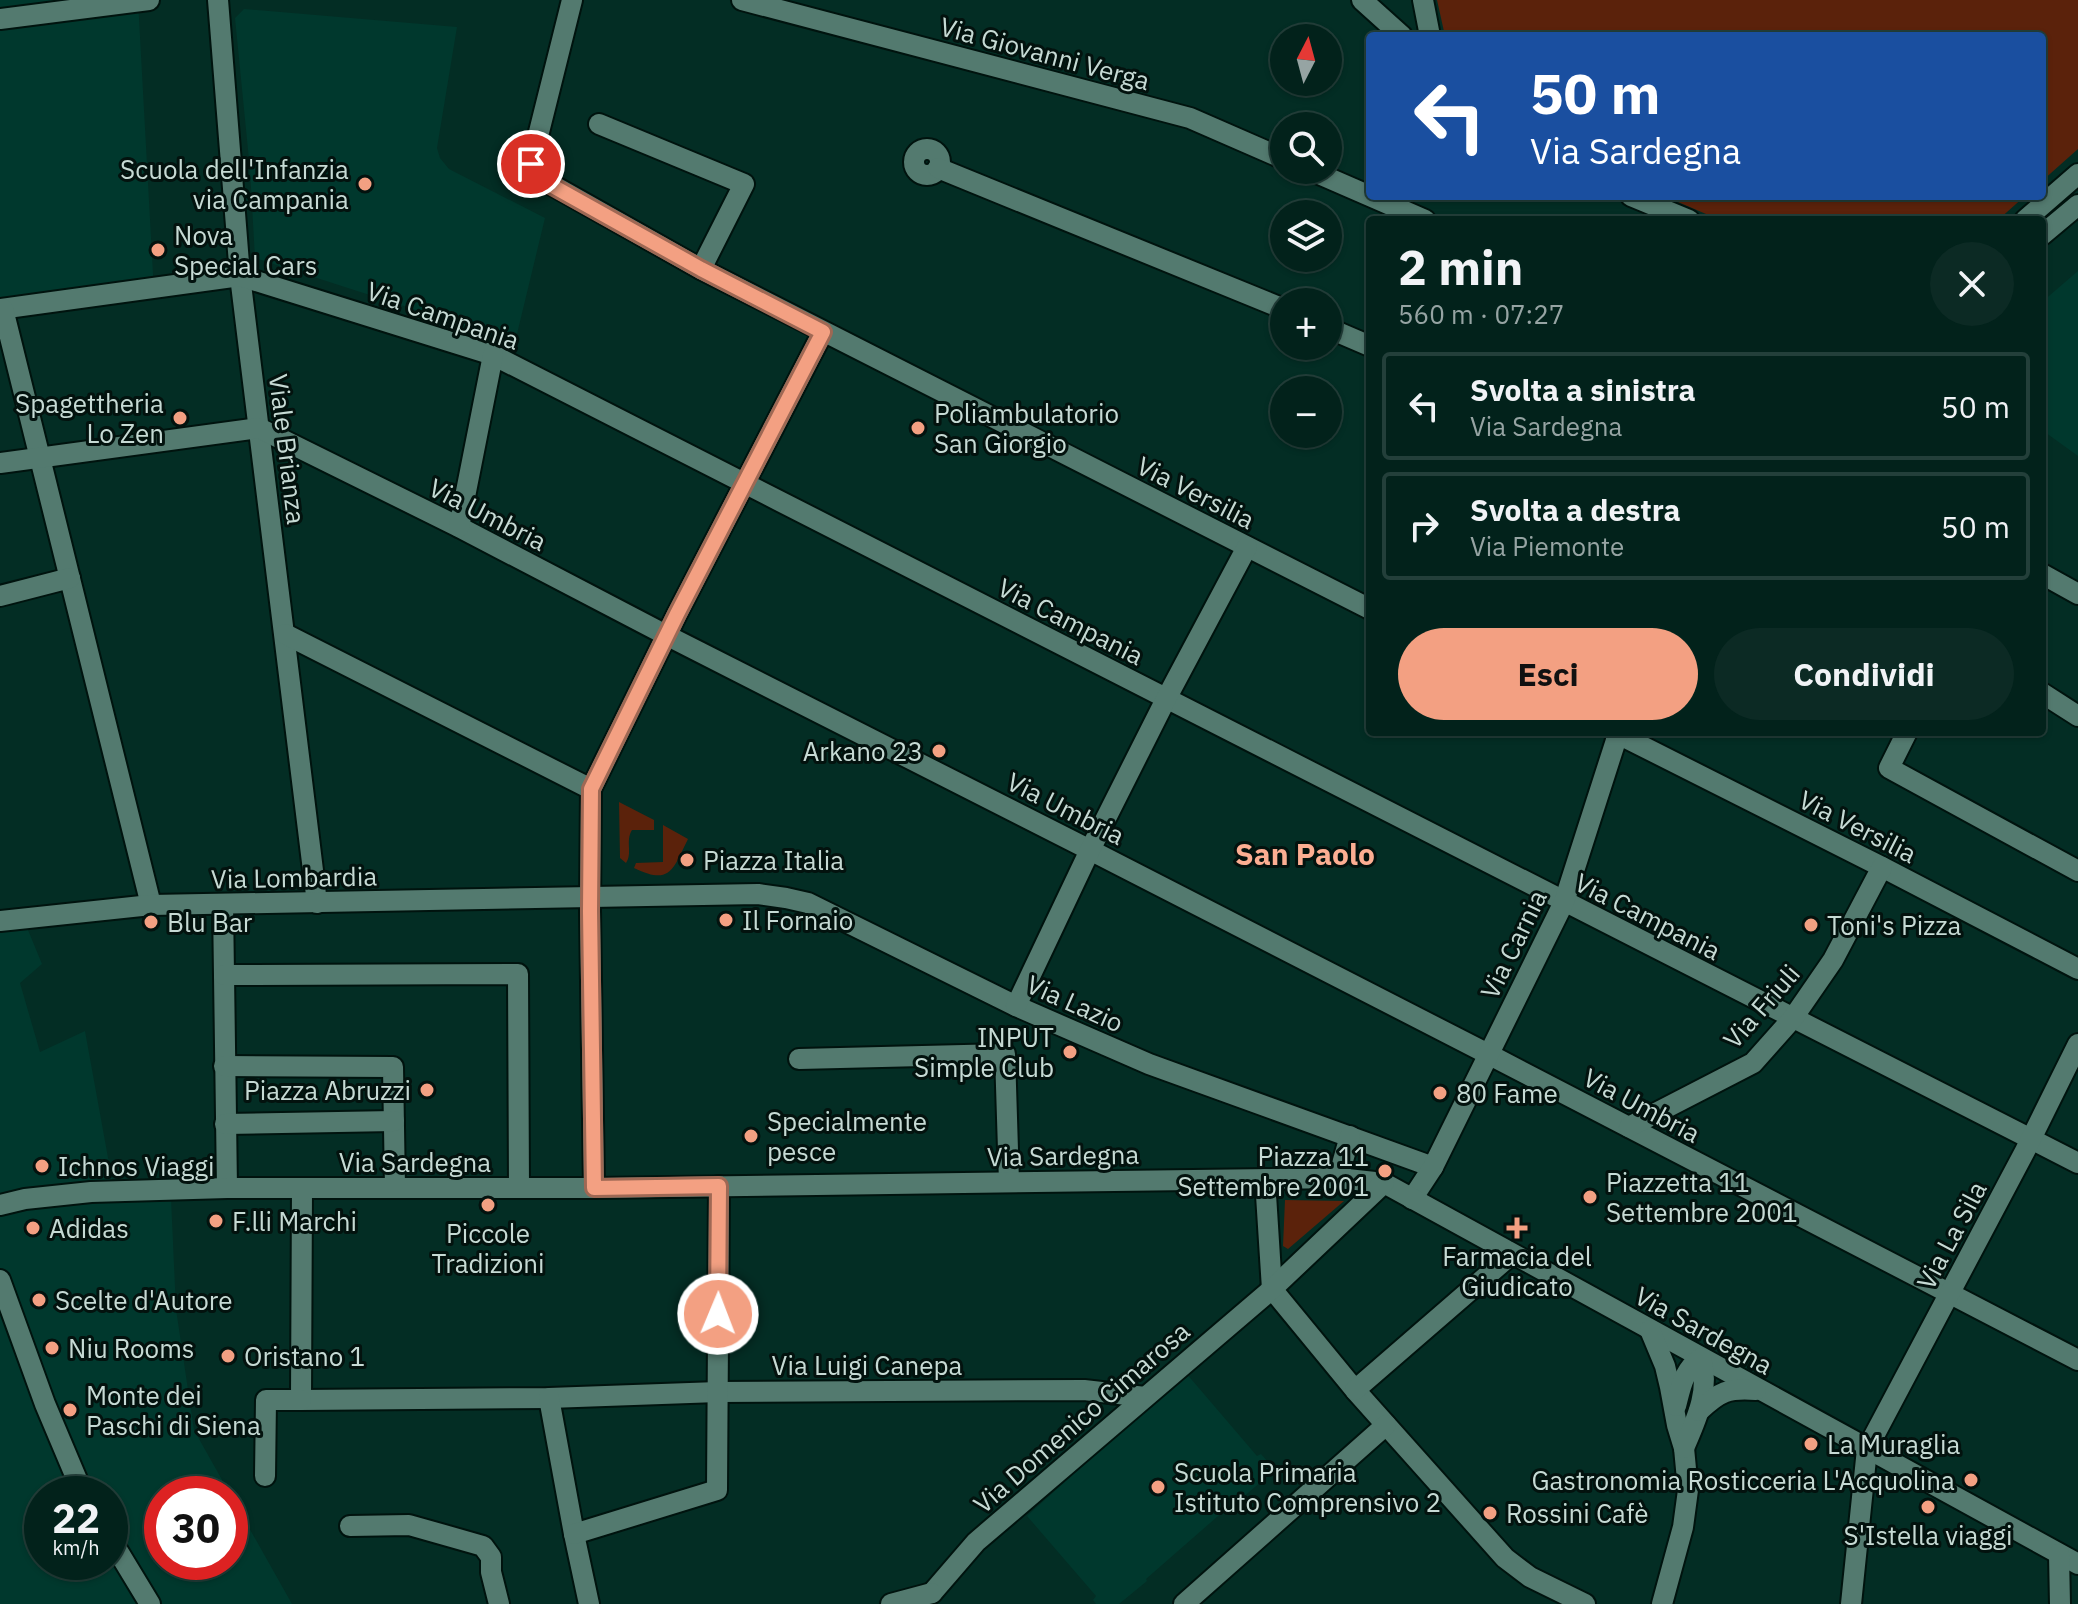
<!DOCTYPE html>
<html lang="it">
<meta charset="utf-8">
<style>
body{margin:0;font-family:"IBM Plex Sans",sans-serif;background:#0c2a24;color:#f1f3f6;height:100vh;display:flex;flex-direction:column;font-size:30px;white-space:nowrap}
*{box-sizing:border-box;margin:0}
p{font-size:26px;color:#96a4a3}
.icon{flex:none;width:44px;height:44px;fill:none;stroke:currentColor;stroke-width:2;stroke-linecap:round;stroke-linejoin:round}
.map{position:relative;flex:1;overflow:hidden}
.drawer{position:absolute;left:1366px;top:216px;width:680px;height:520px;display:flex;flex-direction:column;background:#02221b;border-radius:8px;box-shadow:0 2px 6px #0004,0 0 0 2px #233f3a}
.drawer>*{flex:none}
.top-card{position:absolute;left:1366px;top:32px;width:680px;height:168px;border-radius:8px;box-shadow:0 2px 6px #0004,0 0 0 2px #233f3a;background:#1a4fa0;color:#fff;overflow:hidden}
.needle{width:52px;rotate:6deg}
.buttons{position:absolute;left:1270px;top:24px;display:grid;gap:16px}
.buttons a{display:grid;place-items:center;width:72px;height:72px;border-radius:50%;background:#02221b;box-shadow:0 2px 6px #0004,0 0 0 2px #233f3a;font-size:40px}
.speed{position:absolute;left:24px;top:1476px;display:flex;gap:16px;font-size:40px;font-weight:700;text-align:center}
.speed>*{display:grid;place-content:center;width:104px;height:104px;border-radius:50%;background:#02221b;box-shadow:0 2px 6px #0004,0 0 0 2px #233f3a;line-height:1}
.speed small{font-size:20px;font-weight:400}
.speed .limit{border:12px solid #d22;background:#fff;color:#111}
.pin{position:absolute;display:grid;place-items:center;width:68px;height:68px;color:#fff;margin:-34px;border:4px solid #fff;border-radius:50%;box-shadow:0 2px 8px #0007}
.me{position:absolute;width:88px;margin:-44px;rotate:1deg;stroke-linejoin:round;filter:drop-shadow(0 0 6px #0008)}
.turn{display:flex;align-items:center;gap:28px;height:168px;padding:0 32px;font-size:36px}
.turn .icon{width:104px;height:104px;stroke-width:2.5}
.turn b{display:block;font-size:56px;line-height:68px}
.round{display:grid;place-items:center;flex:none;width:84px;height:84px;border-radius:42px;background:#0c2a24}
.summary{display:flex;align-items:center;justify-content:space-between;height:136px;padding:0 32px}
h1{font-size:48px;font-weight:700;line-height:60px}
.button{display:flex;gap:16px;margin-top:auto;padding:16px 32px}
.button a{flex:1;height:92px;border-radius:48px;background:#f3a082;color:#111;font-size:32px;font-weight:700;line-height:92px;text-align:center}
.button a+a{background:#0c2a24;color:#f1f3f6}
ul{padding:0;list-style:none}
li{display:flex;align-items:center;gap:24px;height:108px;margin:0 16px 12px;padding:0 16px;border:4px solid #233f3a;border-radius:8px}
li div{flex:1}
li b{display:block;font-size:30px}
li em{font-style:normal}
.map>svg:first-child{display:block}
.built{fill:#00382d;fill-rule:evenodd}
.green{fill:#5b220b}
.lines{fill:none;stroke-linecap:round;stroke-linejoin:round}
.minor-casing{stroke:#00130e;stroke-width:24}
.minor{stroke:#537a6f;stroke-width:20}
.route-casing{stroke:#9e6854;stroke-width:20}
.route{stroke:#f3a082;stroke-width:14}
.poi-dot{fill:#f3a082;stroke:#03120e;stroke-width:3}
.labels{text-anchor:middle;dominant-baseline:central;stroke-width:6;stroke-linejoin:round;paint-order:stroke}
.street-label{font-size:26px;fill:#c6dad4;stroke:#03120e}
.poi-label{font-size:26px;fill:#c6dad4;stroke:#03120e;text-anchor:start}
.quarter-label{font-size:30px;font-weight:bold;fill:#fcae92;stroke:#03120e}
</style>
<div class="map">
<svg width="2078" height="1604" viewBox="0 0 2078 1604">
<rect width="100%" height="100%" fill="#032d24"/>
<!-- built -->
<g class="built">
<path d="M 0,0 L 138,0 L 154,292 L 0,308 Z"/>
<path d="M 244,9 L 457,27 L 437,148 L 440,158 L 449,169 L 545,218 L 517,334 L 509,340 L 255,258 L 250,170 L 235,18 Z"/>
<path d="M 2078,271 L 2078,456 L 2042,430 L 2042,302 Z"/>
<path d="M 19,908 L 42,964 L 20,983 L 40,1052 L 85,1031 L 113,1185 L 171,1198 L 176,1309 L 194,1430 L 230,1494 L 162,1494 L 162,1562 L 230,1562 L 230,1494 L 292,1604 L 0,1604 L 0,910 ZM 42,1494 L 110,1494 L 110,1562 L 42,1562 Z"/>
<path d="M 1186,1373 L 1257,1456 L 1261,1454 L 1275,1470 L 1235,1504 L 1233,1503 L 1146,1579 L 1147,1581 L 1119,1604 L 1096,1604 L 1093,1600 L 1096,1596 L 1027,1516 Z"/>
</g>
<!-- green -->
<g class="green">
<path d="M 1437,0 L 2078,0 L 2078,149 L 2042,181 L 2042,36 L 1445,36 Z"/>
<path d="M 1664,196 L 2025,196 L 1998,220 L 1720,220 Z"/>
<path d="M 619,802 L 654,820 L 654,830 L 632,830 C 625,841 633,853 626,863 L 620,858 Z"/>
<path d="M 663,825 L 688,839 C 673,869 671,886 634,868 L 636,863 L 663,862 Z"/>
<path d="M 1285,1200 L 1344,1201 L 1288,1249 L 1283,1246 Z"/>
</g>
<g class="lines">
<!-- minor casing -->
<g class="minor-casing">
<g id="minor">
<path d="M 218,0 L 240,276 L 317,903"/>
<path d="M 572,0 L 531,164 L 536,176 L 701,269 L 1370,609"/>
<path d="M 742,0 L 1190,118 L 1284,159"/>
<path d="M 1362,0 L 1402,36"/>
<path d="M 1423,0 L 1430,36"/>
<path d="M 0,19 L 149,0"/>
<path d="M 599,124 L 744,184 L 701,269"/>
<circle cx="927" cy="162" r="13"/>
<path d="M 938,168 L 1284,309"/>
<path d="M 1310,170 L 1425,220"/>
<path d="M 1631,196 L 1689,220"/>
<path d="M 2025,220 L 2078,174"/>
<path d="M 2042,235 L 2078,205"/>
<path d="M 0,309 L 240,276 L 493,355 L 2078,1163"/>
<path d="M 3,309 L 151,905"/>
<path d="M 1328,328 L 1370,346"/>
<path d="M 0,463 L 259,428 L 459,527 L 666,635 L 1090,850 L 1488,1054 L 2078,1360"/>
<path d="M 459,527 L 493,355"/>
<path d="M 2042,574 L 2078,594"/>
<path d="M 0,596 L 70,578"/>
<path d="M 285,634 L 591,789"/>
<path d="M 2042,693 L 2078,716"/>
<path d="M 1614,732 L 1882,867 L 2078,969"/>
<path d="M 1907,732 L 1889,768 L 2078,871"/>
<path d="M 223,904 L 227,1188"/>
<path d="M 0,921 L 151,905 L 758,894 L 786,898 L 808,903 L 1016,1006 L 1149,1064 L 1433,1167"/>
<path d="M 224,975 L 518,974 L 519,1188"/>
<path d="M 1016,1006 L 1090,850 L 1166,699 L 1247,547"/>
<path d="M 799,1059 L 1005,1054 L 1009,1182"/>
<path d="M 224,1066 L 393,1067 L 395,1188"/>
<path d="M 225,1124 L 394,1121"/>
<path d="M 1629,1127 L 1753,1063 L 1793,1018 L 1833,960 L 1882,867"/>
<path d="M 1338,1178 L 1350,1136"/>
<path d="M 1265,1179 L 1272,1289"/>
<path d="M 594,1188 L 590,911 L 591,789 L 677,614 L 823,332"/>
<path d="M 302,1189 L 301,1400 L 549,1398 L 718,1392 L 1084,1390 L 1145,1397"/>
<path d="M 1412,1199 L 1433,1167 L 1564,902 L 1618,734"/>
<path d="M 0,1205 L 25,1199 L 91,1192 L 227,1188 L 594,1188 L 1338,1178 L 1384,1183 L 2078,1564"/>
<path d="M 0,1280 L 45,1404 L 83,1494"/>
<path d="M 1272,1289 L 1355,1390 L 1505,1558 L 1530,1577 L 1585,1604"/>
<path d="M 1650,1330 L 1665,1366 L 1670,1387 L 1677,1425 L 1684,1448 L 1688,1490 L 1683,1527 L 1662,1604"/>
<path d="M 1355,1390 L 1512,1254"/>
<path d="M 549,1398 L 574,1534 L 589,1604"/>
<path d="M 1676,1406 C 1681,1387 1683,1370 1701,1358 C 1710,1391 1697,1418 1684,1448"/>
<path d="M 1699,1411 C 1720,1391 1728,1388 1756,1390"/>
<path d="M 265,1476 L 266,1400 L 301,1400"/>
<path d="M 350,1526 L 409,1525 L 483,1546 L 491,1557 L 491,1572 L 499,1604"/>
<path d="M 574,1534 L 717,1490 L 719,1186"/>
<path d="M 110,1538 L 150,1604"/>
<path d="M 2059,1554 L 2060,1604"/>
<path d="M 932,1593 L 976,1542 L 1272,1289 L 1384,1183"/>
<path d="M 891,1604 L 932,1593"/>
<path d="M 1184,1604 L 1386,1425"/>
<path d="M 1851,1604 L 1867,1449 L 2025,1151 L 2078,1044"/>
</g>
</g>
<!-- minor -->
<use href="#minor" class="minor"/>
</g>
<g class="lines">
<!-- route casing -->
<g class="route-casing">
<path id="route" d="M 531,164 L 532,172 L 540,179 L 701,269 L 823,332 L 677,614 L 591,789 L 590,911 L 594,1188 L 719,1186 L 718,1314"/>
</g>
<!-- route -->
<use href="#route" class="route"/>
</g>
<!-- markers -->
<g class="poi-dot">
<circle cx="365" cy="184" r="8"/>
<circle cx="158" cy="250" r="8"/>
<circle cx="180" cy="418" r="8"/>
<circle cx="918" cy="428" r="8"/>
<circle cx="939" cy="751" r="8"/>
<circle cx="687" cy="860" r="8"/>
<circle cx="726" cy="920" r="8"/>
<circle cx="151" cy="922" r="8"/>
<circle cx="1811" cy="925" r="8"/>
<circle cx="1070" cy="1052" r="8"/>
<circle cx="427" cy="1090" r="8"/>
<circle cx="1440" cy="1093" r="8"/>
<circle cx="751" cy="1136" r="8"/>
<circle cx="42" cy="1166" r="8"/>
<circle cx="1385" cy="1171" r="8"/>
<circle cx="1590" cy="1197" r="8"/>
<circle cx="488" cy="1205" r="8"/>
<circle cx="216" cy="1221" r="8"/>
<circle cx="33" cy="1228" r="8"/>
<path d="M1513 1216h8v8h8v8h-8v8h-8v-8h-8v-8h8z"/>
<circle cx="39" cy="1300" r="8"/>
<circle cx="52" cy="1348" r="8"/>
<circle cx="228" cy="1356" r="8"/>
<circle cx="70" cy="1410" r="8"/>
<circle cx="1811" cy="1444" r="8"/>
<circle cx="1971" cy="1480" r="8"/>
<circle cx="1158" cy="1487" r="8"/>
<circle cx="1928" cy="1507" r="8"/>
<circle cx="1490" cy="1513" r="8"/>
</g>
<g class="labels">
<!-- street labels -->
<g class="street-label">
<text transform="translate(1045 53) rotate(15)">Via Giovanni Verga</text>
<text transform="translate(443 315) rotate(19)">Via Campania</text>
<text transform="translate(288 449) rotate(83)">Viale Brianza</text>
<text transform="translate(1196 492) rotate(27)">Via Versilia</text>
<text transform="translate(488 514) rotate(27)">Via Umbria</text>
<text transform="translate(1071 621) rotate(27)">Via Campania</text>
<text transform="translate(1066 808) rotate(27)">Via Umbria</text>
<text transform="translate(1858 826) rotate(27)">Via Versilia</text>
<text transform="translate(294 877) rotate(-1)">Via Lombardia</text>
<text transform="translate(1648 916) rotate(27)">Via Campania</text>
<text transform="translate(1513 944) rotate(-64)">Via Carnia</text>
<text transform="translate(1075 1003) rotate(24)">Via Lazio</text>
<text transform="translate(1761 1006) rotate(-49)">Via Friuli</text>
<text transform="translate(1642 1105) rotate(28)">Via Umbria</text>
<text transform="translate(1063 1155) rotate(-1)">Via Sardegna</text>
<text x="415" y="1162">Via Sardegna</text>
<text transform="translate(1951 1235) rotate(-62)">Via La Sila</text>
<text transform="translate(1704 1330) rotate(29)">Via Sardegna</text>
<text x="867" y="1365">Via Luigi Canepa</text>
<text transform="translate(1081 1417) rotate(-41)">Via Domenico Cimarosa</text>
</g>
<!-- poi labels -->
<g class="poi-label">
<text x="349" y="169" text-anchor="end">Scuola dell'Infanzia<tspan x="349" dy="30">via Campania</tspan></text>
<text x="174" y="235">Nova<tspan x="174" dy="30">Special Cars</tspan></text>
<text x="164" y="403" text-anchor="end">Spagettheria<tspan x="164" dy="30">Lo Zen</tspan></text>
<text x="934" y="413">Poliambulatorio<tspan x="934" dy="30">San Giorgio</tspan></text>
<text x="923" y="751" text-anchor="end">Arkano 23</text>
<text x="703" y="860">Piazza Italia</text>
<text x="742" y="920">Il Fornaio</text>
<text x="167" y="922">Blu Bar</text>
<text x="1827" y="925">Toni's Pizza</text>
<text x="1054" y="1037" text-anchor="end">INPUT<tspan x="1054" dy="30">Simple Club</tspan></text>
<text x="411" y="1090" text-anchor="end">Piazza Abruzzi</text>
<text x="1456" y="1093">80 Fame</text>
<text x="767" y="1121">Specialmente<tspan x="767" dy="30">pesce</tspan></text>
<text x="1369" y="1156" text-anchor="end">Piazza 11<tspan x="1369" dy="30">Settembre 2001</tspan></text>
<text x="58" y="1166">Ichnos Viaggi</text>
<text x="1606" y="1182">Piazzetta 11<tspan x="1606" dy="30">Settembre 2001</tspan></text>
<text x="232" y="1221">F.lli Marchi</text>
<text x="49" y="1228">Adidas</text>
<text x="488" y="1233" text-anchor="middle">Piccole<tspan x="488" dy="30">Tradizioni</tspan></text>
<text x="1517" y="1256" text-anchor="middle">Farmacia del<tspan x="1517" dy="30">Giudicato</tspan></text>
<text x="55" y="1300">Scelte d'Autore</text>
<text x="68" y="1348">Niu Rooms</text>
<text x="244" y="1356">Oristano 1</text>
<text x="86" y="1395">Monte dei<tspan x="86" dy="30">Paschi di Siena</tspan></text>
<text x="1827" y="1444">La Muraglia</text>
<text x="1174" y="1472">Scuola Primaria<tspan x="1174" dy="30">Istituto Comprensivo 2</tspan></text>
<text x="1955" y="1480" text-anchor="end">Gastronomia Rosticceria L'Acquolina</text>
<text x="1506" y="1513">Rossini Cafè</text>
<text x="1928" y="1535" text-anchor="middle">S'Istella viaggi</text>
</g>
<!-- quarter labels -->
<g class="quarter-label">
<text x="1305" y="853">San Paolo</text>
</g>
</g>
</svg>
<div class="buttons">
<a><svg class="needle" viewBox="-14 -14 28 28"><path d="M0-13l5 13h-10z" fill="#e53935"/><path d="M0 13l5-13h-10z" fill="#96a4a3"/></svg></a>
<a><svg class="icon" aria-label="search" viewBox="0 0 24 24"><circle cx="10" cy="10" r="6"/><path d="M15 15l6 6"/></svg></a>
<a><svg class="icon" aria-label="layers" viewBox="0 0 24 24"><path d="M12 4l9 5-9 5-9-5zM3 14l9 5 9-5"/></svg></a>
<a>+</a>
<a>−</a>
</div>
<div class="speed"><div>22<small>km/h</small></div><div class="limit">30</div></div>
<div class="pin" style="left:531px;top:164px;background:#d93025"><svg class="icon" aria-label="arrive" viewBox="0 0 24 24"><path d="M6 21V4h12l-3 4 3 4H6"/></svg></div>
<svg class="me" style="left:718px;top:1314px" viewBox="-20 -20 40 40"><circle r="17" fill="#f3a082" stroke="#fff" stroke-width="3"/><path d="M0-11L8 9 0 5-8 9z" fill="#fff"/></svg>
<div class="top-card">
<div class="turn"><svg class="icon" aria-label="left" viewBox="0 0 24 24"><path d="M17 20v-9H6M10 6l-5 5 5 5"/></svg><div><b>50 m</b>Via Sardegna</div></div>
</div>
<section class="drawer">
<div class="summary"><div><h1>2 min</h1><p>560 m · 07:27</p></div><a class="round"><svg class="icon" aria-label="close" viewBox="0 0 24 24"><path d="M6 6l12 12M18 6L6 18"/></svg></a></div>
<ul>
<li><svg class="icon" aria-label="left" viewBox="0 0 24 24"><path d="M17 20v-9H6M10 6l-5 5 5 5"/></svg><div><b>Svolta a sinistra</b><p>Via Sardegna</p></div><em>50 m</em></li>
<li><svg class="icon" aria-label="right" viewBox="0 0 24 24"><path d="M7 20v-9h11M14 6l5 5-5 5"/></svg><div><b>Svolta a destra</b><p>Via Piemonte</p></div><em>50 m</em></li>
</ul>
<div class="button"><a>Esci</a><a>Condividi</a></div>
</section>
</div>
